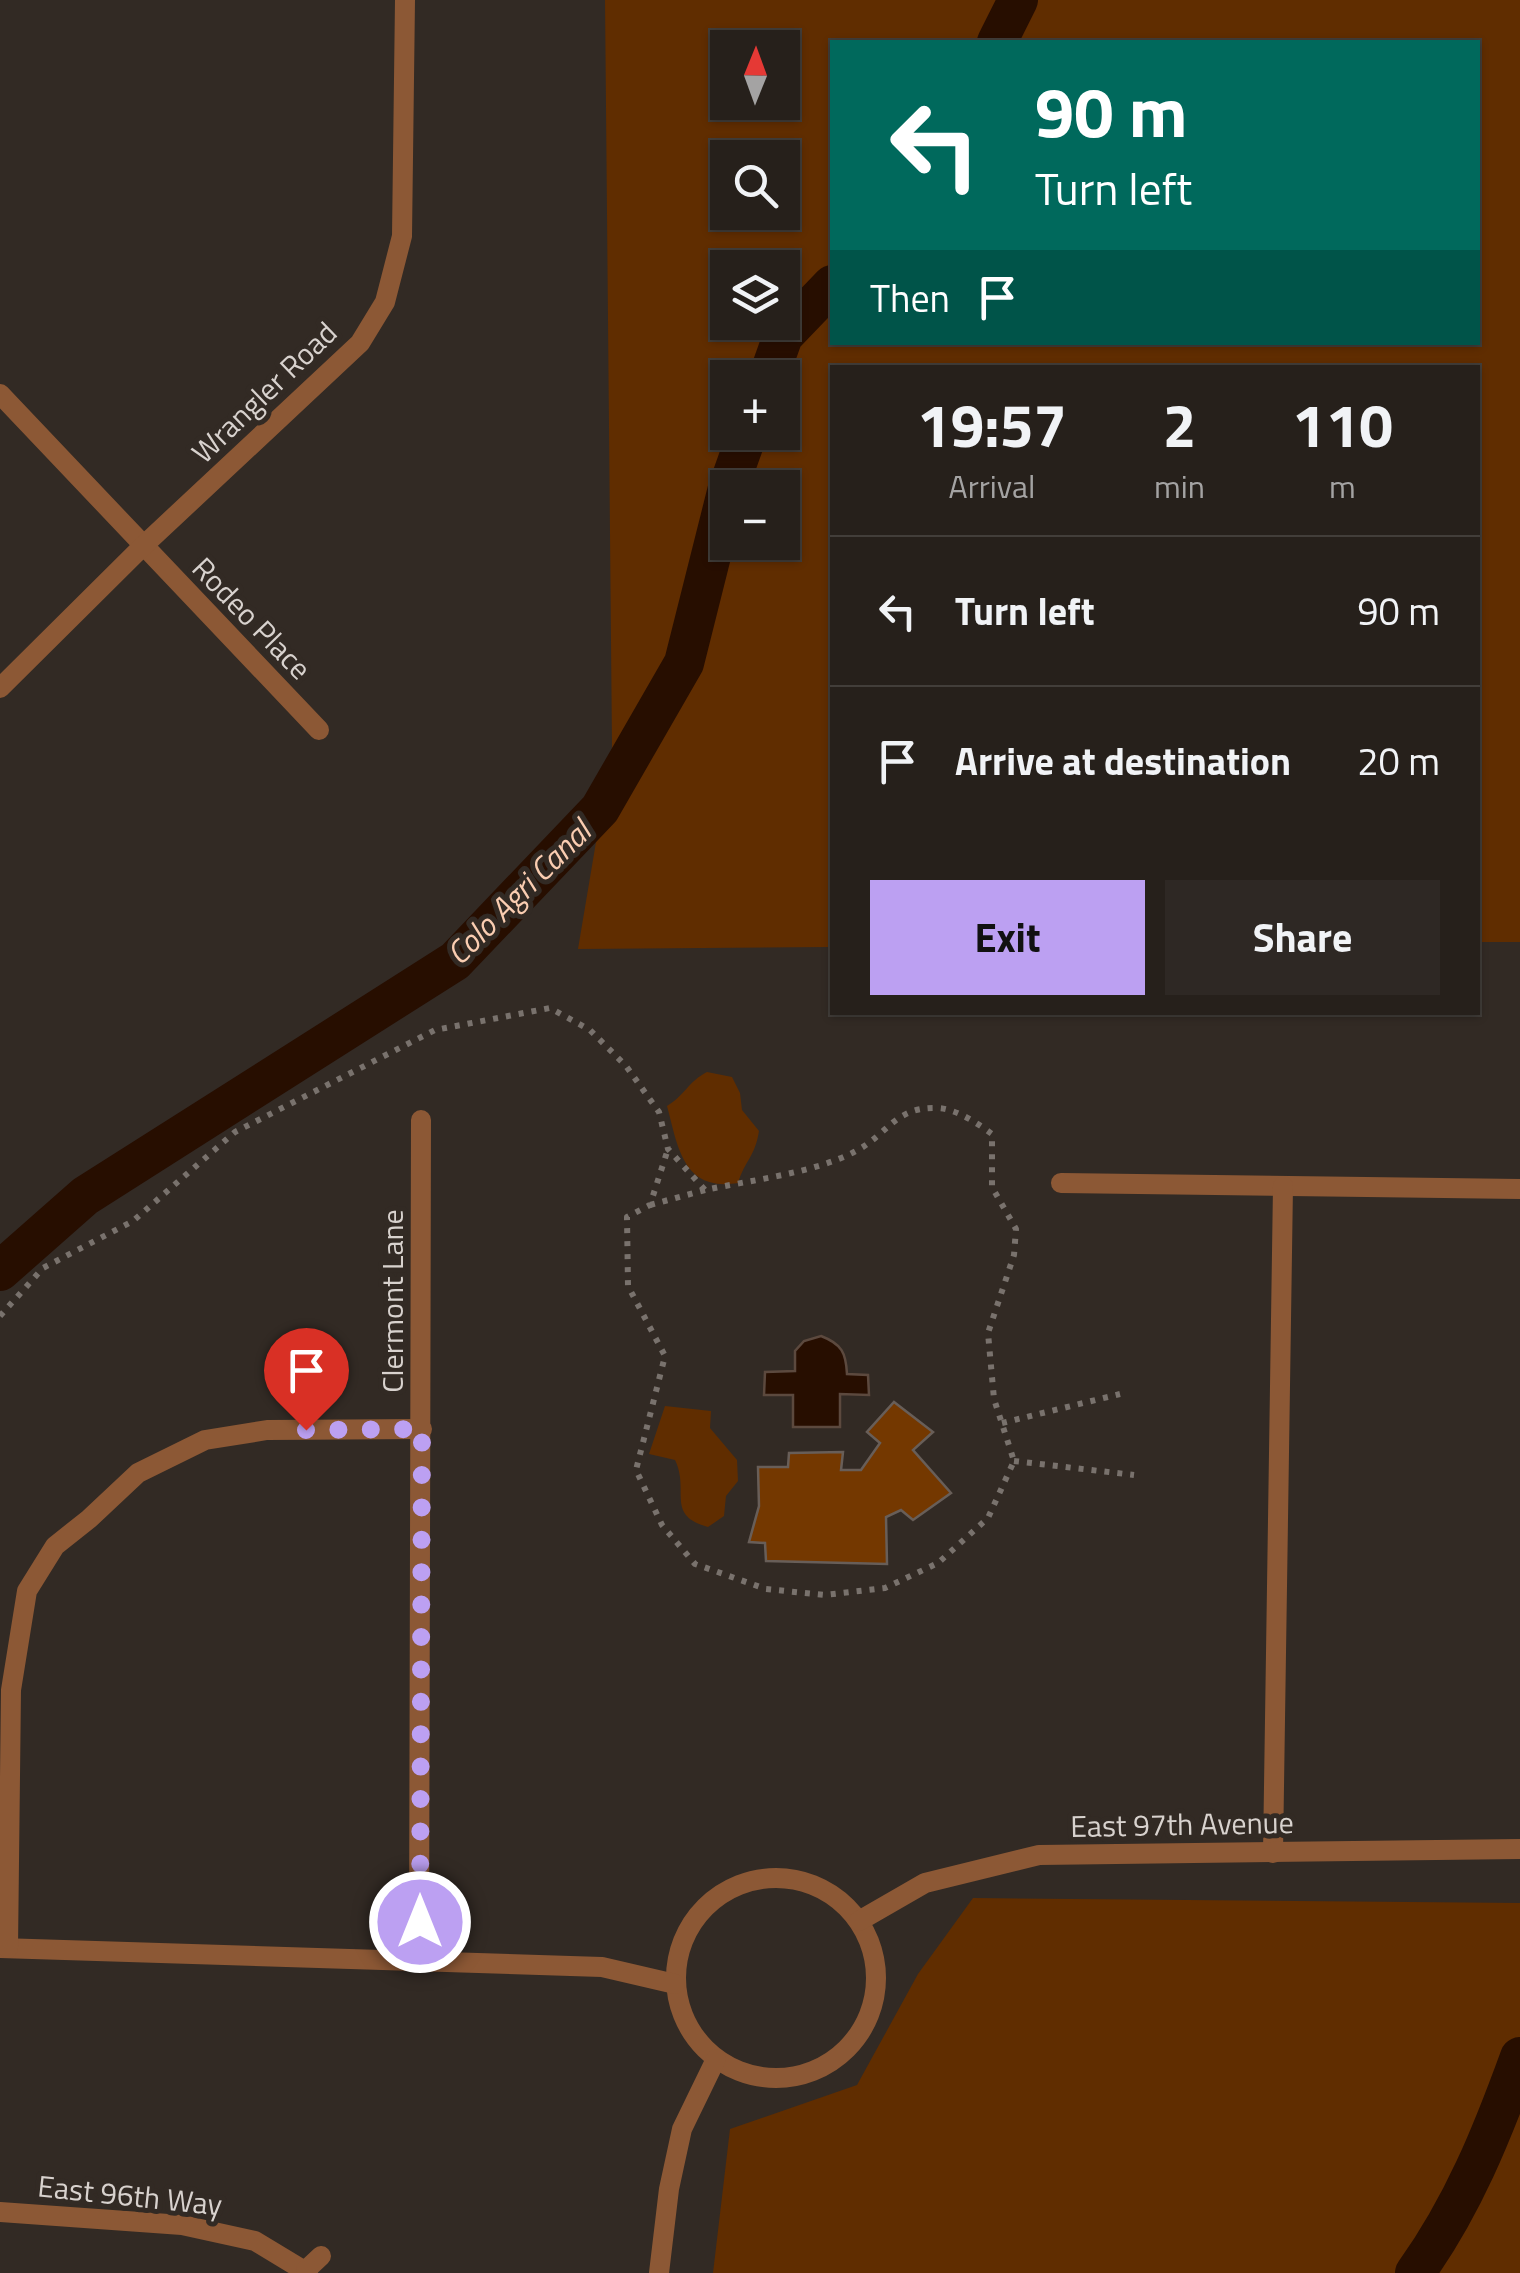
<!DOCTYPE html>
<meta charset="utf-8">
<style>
body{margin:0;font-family:"Titillium Web",sans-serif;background:#2e2824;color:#f1f3f6;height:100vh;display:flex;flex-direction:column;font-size:38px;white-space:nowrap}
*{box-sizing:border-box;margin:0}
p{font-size:32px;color:#a4a3a3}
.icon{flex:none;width:55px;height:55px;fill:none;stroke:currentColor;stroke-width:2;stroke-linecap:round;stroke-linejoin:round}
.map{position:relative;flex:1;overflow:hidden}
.side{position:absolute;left:830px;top:365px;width:650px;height:650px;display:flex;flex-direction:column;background:#26201b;border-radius:0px;box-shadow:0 2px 8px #0004,0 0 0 2px #423e3a}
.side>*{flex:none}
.banner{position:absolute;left:830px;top:40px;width:650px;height:305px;border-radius:0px;box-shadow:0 2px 8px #0004,0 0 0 2px #423e3a;background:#00695c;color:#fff;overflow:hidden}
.needle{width:65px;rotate:1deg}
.buttons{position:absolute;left:710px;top:30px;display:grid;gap:20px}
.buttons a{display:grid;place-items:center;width:90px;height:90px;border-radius:0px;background:#26201b;box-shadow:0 2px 8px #0004,0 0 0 2px #423e3a;font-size:50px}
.pin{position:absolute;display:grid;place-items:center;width:85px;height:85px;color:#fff;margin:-102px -42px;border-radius:50% 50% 50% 0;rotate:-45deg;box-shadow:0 0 10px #0007}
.pin .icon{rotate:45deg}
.me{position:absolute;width:110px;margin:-55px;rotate:0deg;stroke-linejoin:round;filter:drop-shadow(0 0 8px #0008)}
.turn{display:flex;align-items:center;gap:35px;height:210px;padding:0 40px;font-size:45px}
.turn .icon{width:130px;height:130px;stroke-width:2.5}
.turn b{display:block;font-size:70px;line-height:85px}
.then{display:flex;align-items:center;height:95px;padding:0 40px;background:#0003;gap:20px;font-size:38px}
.eta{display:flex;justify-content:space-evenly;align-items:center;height:170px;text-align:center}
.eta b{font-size:60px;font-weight:700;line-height:70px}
.action{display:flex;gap:20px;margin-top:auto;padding:20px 40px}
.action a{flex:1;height:115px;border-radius:0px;background:#bca0f2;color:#111;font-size:40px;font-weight:700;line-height:115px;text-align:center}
.action a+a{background:#2e2824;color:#f1f3f6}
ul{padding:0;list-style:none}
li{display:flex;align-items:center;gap:30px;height:150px;padding:0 40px;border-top:2px solid #423e3a}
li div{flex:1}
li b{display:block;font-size:38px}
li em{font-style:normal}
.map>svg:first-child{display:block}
.green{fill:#602d00;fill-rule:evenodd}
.water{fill:#270e00;stroke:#5c493e;stroke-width:2.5}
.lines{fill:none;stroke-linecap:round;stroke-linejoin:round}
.canal{stroke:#270e00;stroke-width:40}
.building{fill:#743800;stroke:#685e58;stroke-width:2.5}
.path{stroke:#79726d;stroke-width:6;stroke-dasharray:5 8;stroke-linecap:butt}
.lane{stroke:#8c5835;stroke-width:20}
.street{stroke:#8c5835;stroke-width:20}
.route{stroke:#bca0f2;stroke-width:18;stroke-dasharray:0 32.4}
.labels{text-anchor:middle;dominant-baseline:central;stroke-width:10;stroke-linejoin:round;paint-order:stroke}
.street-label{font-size:30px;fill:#d8d2ce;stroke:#322a24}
.water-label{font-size:32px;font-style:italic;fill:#facdb1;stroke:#322a24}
</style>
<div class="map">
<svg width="1520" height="2273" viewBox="0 0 1520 2273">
<rect width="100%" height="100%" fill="#322a24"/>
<!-- green -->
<g class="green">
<path d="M 605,0 L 1520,0 L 1520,942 L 1478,942 L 1478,368 L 832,368 L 832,947 L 578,949 L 612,747 ZM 832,42 L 1478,42 L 1478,342 L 832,342 ZM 728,48 L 782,48 L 782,102 L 728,102 ZM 728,158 L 782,158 L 782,212 L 728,212 ZM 728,268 L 782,268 L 782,322 L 728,322 ZM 728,378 L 782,378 L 782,432 L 728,432 ZM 728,488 L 782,488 L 782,542 L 728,542 Z"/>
<path d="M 707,1072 L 732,1077 L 740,1093 L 742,1110 L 759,1131 C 755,1157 745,1160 738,1183 C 683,1192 678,1147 667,1106 C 684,1096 689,1081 707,1072 Z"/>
<path d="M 665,1406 L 711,1411 L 710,1428 L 737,1460 L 738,1481 L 726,1496 L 724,1516 L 708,1527 C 665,1515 690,1491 675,1460 L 649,1454 Z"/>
<path d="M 973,1898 L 1520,1903 L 1520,2273 L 713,2273 L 730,2129 L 857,2085 L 918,1974 Z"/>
</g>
<!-- water -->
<path class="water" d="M 821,1336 C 842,1344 846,1353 847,1374 L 868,1375 L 869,1395 L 840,1394 L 840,1427 L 793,1427 L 793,1395 L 764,1395 L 765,1372 L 795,1371 L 795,1351 L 804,1341 Z"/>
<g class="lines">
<!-- canal -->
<g class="canal">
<path d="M 997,42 L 1018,0"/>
<path d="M 768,378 L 783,336 L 832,285"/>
<path d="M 728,488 L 748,432"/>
<path d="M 0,1271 L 85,1196 L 455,961 L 600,809 L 684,663 L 728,488"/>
<path d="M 1415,2273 C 1463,2206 1492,2134 1520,2057"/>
</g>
</g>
<!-- building -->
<path class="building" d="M 894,1402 L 933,1432 L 913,1450 L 951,1493 L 913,1520 L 901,1510 L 886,1517 L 887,1564 L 766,1561 L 765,1543 L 749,1542 L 759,1506 L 758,1467 L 788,1467 L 789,1453 L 843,1452 L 841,1470 L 861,1470 L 880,1443 L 867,1432 Z"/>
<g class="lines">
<!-- path -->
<g class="path">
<path d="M 650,1205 L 705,1190"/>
<path d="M 0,1316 L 43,1268 L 133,1221 L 235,1132 L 435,1030 L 550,1008 L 590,1030 L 626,1066 L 659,1112 L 668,1149 L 705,1190 C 751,1180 815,1173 856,1151 C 888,1134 895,1107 936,1108 C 955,1108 977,1123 992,1134 L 992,1187 L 1016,1229 L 1014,1255 L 988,1333 L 994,1399 L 1014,1461 L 988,1518 L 938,1563 L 885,1588 L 825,1595 L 766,1589 L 695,1564 L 662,1525 L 636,1470 L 665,1356 L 628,1286 L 627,1217 L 650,1205 L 668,1149"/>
<path d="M 1002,1423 L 1120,1394"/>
<path d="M 1014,1461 L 1134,1475"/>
</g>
<!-- lane -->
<g class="lane">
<path d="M 1061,1183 L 1520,1189"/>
<path d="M 1273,1853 L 1283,1186"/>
</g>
<!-- street -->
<g class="street">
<path d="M 0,394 L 319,730"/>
<path d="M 0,688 L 142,547 L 360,343 L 385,302 L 402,236 L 405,0"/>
<circle cx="776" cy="1978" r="100"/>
<path d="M 859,1921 L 925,1883 L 1039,1855 L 1520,1849"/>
<path d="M 0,1948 L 602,1967 L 675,1984"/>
<path d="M 8,1948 L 11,1690 L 27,1591 L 55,1546 L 89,1519 L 138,1473 L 205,1440 L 267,1430 L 422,1429"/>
<path d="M 419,1961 L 421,1120"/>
<path d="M 0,2212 L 182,2225 L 255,2241 L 308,2273"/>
<path d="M 306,2270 L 321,2256"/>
<path d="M 659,2273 L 669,2189 L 682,2129 L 716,2059"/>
</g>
</g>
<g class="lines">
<!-- route -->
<path class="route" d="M 306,1430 L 422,1429 L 420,1922"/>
</g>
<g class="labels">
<!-- street labels -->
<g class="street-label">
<text transform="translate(264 392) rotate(-44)">Wrangler Road</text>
<text transform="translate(252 618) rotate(46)">Rodeo Place</text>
<text transform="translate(392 1301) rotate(-90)">Clermont Lane</text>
<text transform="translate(1182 1824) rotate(-1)">East 97th Avenue</text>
<text transform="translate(130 2195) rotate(6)">East 96th Way</text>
</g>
<!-- water labels -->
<g class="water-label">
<text transform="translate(518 892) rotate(-45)">Colo Agri Canal</text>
</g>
</g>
</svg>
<div class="buttons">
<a><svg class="needle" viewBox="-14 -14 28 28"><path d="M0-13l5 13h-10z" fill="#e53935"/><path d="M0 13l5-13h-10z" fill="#a4a3a3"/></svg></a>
<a><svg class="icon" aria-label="search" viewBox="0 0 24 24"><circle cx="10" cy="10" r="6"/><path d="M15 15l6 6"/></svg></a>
<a><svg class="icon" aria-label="layers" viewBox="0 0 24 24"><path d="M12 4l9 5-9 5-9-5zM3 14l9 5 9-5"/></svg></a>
<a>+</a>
<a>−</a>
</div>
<div class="pin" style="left:306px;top:1430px;background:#d93025"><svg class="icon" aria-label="arrive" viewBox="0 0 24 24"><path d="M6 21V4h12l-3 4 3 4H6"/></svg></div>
<svg class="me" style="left:420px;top:1922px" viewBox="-20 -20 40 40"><circle r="17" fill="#bca0f2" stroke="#fff" stroke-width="3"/><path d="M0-11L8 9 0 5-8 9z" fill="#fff"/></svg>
<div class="banner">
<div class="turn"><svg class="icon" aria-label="left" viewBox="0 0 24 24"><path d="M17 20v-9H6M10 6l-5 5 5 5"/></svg><div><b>90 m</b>Turn left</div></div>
<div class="then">Then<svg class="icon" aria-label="arrive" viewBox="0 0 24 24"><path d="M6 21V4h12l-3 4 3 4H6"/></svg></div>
</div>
<section class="side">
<div class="eta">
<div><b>19:57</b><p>Arrival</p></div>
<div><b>2</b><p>min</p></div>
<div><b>110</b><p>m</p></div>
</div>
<ul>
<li><svg class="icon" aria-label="left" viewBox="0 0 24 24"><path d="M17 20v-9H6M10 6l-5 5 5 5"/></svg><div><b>Turn left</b></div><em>90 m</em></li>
<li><svg class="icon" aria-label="arrive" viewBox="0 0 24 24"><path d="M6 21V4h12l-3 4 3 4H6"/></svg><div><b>Arrive at destination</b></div><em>20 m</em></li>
</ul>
<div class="action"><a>Exit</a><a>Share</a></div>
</section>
</div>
